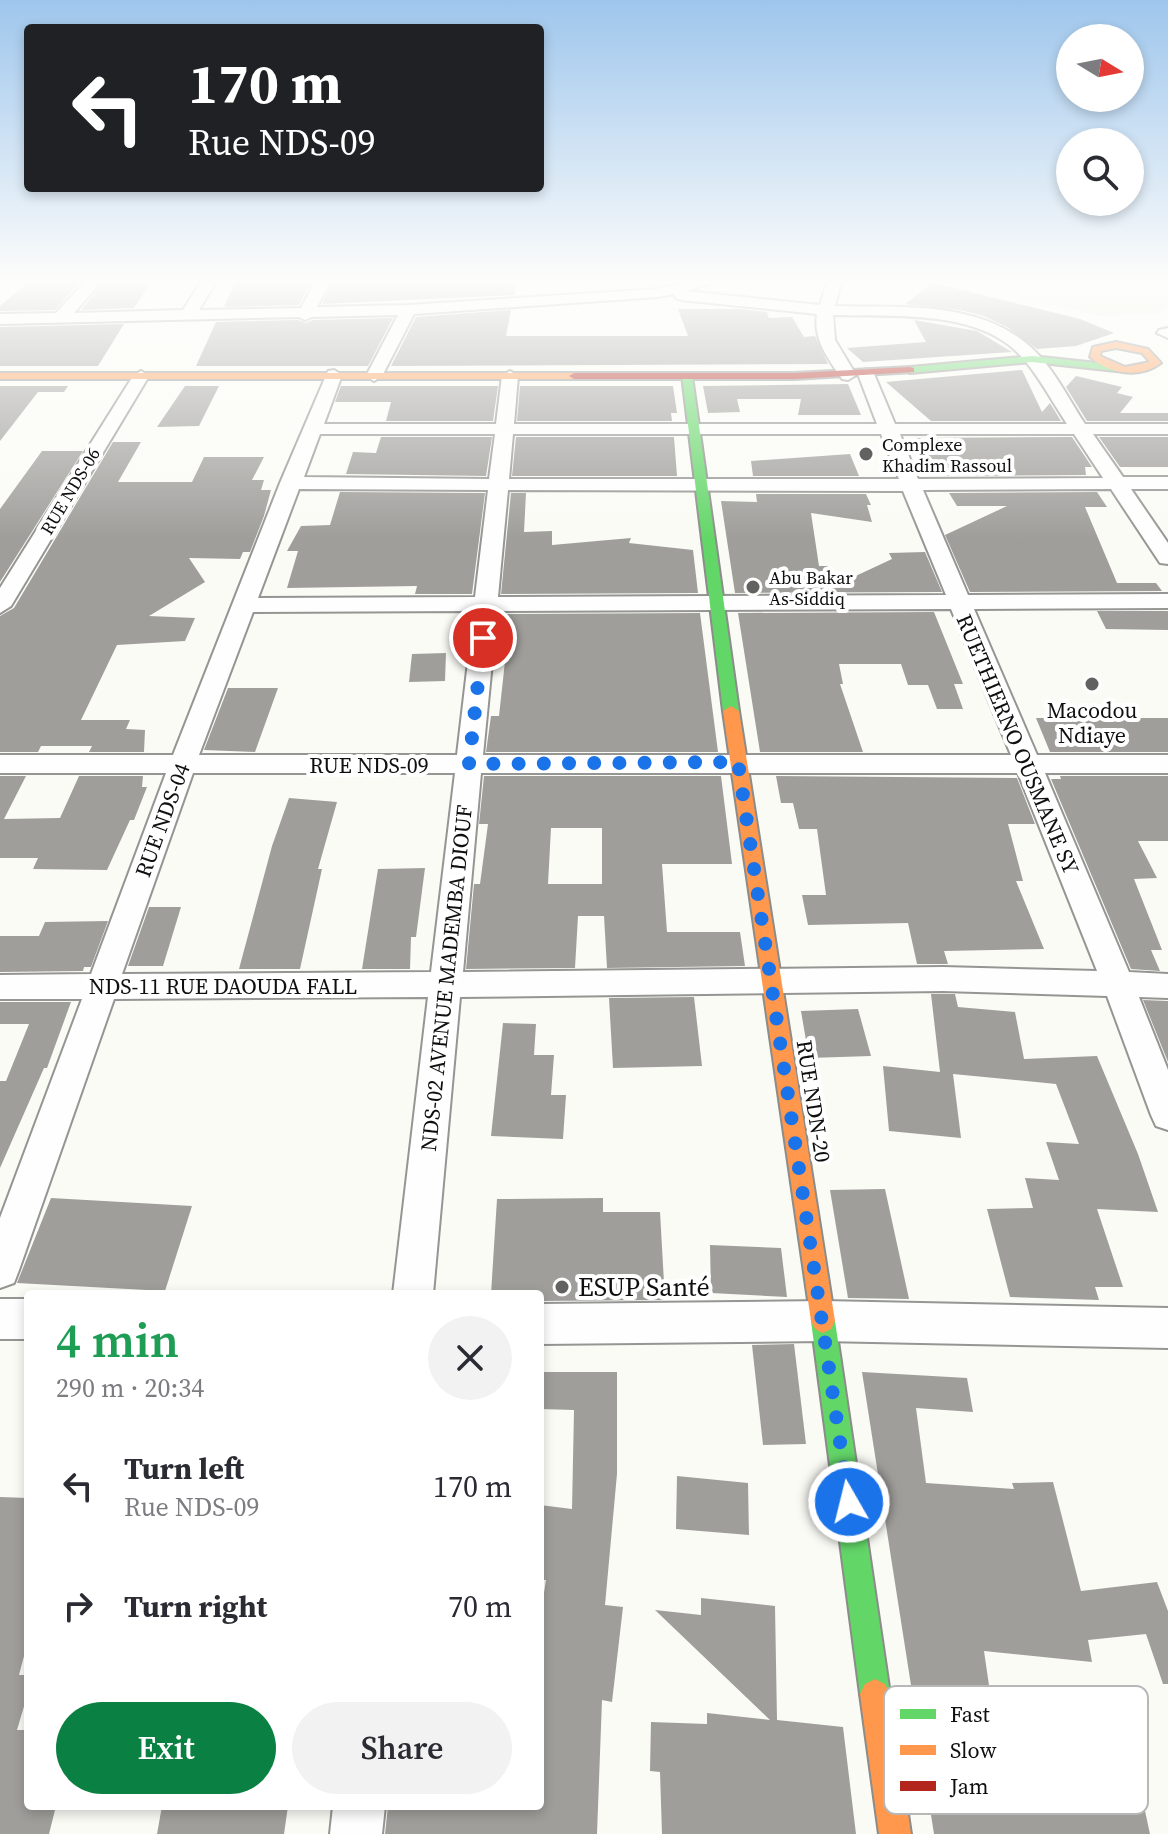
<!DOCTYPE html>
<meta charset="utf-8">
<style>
body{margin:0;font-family:"Source Serif 4",serif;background:#f2f2f3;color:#2b2b33;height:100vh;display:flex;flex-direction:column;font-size:30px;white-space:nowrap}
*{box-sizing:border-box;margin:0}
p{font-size:26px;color:#7c7c81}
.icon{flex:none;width:44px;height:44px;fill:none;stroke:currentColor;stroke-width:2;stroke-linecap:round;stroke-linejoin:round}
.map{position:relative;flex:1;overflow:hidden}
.drawer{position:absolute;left:24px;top:1290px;width:520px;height:520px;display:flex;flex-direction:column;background:#fff;border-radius:8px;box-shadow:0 4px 12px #0003}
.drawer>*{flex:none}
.banner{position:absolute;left:24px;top:24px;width:520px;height:168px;border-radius:8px;box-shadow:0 4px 12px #0003;background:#202124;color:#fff;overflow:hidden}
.needle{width:52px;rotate:100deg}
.tools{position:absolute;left:1056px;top:24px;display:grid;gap:16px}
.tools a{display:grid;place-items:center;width:88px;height:88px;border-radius:50%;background:#fff;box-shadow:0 4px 12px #0003;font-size:40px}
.pin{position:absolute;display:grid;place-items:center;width:68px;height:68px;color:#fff;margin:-34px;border:4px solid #fff;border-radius:50%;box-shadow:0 2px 8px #0007}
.me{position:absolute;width:88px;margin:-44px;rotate:352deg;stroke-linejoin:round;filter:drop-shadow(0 0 6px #0008)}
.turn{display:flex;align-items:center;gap:28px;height:168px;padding:0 32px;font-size:36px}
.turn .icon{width:104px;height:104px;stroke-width:2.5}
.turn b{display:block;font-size:56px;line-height:68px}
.round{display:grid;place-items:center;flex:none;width:84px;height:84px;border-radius:42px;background:#f2f2f3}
.summary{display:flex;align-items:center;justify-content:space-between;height:136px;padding:0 32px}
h1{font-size:48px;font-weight:600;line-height:60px;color:#1e9e55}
.button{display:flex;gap:16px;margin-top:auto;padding:16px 32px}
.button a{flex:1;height:92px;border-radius:48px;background:#0b8043;color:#fff;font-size:32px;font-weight:600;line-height:92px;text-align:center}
.button a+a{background:#f2f2f3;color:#2b2b33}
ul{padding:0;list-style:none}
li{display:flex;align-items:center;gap:24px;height:120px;padding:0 32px}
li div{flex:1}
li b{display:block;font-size:30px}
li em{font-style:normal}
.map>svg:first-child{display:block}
.pitch{fill:#ecf3e1}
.building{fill:#9f9e9b;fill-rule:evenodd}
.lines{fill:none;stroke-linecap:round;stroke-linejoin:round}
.street-casing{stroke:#959593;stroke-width:4}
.fast-casing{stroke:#8c8c8a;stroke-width:4}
.slow-casing{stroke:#8c8c8a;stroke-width:4}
.jam-casing{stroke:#8c8c8a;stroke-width:4}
.street{fill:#fefefe;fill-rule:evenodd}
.fast{fill:#63d668;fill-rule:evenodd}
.slow{fill:#ff974d;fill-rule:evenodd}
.jam{fill:#b3261e;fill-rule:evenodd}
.route{stroke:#1a73e8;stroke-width:14;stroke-dasharray:0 25.2}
.poi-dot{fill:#626260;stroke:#fff;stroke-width:3}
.labels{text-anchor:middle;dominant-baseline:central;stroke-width:8;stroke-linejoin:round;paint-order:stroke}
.far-poi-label{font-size:18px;fill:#0f0f0f;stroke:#fff;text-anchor:start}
.far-street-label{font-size:18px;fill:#0f0f0f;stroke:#fff}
.poi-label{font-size:22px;fill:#0f0f0f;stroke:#fff}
.street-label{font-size:22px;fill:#0f0f0f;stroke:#fff}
.near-poi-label{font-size:26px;fill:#0f0f0f;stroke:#fff;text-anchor:start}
.key{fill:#fff;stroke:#b7b7b7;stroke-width:2}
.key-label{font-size:22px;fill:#0f0f0f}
</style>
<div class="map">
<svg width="1168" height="1834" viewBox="0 0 1168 1834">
<rect width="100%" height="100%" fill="#fbfbf6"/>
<!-- pitch -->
<path class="pitch" d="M 959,282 L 1168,282 L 1168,305 L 1160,313 L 1098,316 Z"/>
<!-- building -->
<g class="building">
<path d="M 28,282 L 80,282 L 55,310 L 0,311 L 0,306 Z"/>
<path d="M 104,282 L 151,282 L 134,308 L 81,310 Z"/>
<path d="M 235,282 L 311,282 L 299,305 L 224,307 Z"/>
<path d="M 333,282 L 517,282 L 514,295 L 322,304 Z"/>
<path d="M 933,283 L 1080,319 L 1114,333 L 1076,346 L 1037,349 L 1007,327 L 984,316 L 960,310 L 905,304 Z"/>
<path d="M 678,309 L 741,309 L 767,312 L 769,318 L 792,317 L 804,337 L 815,336 L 828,364 L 391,366 L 416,317 L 511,310 L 506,336 L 688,336 Z"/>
<path d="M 393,318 L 368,366 L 196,366 L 216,322 L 298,320 L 306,323 L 313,320 Z"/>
<path d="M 914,320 L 977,331 L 1012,352 L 863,362 L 847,348 L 926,342 Z"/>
<path d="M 124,324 L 98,366 L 0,366 L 0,327 Z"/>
<path d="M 1022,370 L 1042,412 L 1050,403 L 1061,421 L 931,421 L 886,382 Z"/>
<path d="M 1076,376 L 1122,387 L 1117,393 L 1133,397 L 1120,413 L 1168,413 L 1168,421 L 1087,421 L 1066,387 Z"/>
<path d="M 848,384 L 861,415 L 798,415 L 801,399 L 737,399 L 740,412 L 708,413 L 703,386 Z"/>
<path d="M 0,386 L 68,386 L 64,392 L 38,392 L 0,441 Z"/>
<path d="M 185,386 L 219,386 L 199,426 L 157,427 Z"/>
<path d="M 341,386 L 498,386 L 493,421 L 386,421 L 391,402 L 335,402 Z"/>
<path d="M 520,386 L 673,386 L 677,413 L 671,413 L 672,421 L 517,421 Z"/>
<path d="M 381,437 L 492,437 L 486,476 L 346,474 L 353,452 L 376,453 Z"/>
<path d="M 516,437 L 674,437 L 677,476 L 512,476 Z"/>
<path d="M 1072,437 L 1092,467 L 1085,467 L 1086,475 L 938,476 L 914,438 Z"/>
<path d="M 1099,437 L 1168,437 L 1168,467 L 1120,467 Z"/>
<path d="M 113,442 L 141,442 L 118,482 L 192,482 L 204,457 L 264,457 L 252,480 L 264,480 L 261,490 L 271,490 L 264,516 L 250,552 L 243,552 L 240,559 L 189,558 L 205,582 L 149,616 L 195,618 L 185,641 L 117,645 L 81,720 L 130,720 L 126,729 L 145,730 L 144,752 L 89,752 L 92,746 L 41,746 L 38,752 L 0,752 L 0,616 L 14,608 Z"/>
<path d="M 42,451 L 83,451 L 0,582 L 0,509 Z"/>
<path d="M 850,454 L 859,476 L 753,476 L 751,461 Z"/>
<path d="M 340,492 L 485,493 L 472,594 L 415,594 L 417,586 L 287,588 L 298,551 L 287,551 L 301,526 L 330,525 Z"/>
<path d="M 1097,492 L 1107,507 L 1085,507 L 1117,583 L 1156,583 L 1162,591 L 970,592 L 945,535 L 1007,506 L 957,506 L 949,493 Z"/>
<path d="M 511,493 L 526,493 L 524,532 L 552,531 L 552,545 L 631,538 L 629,543 L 693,550 L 698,593 L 501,594 Z"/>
<path d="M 756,494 L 866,494 L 871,505 L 867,505 L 872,522 L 811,513 L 819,566 L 828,566 L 832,587 L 892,559 L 889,553 L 925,552 L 942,592 L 735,593 L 721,501 L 757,502 Z"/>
<path d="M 1097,611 L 1168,611 L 1168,630 L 1106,629 Z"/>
<path d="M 934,612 L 963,684 L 954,684 L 963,709 L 937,709 L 928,685 L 908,685 L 901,664 L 839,664 L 843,684 L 840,684 L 863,752 L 760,752 L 738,613 Z"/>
<path d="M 700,613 L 718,752 L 486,752 L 491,716 L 499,716 L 507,643 L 500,643 L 505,614 Z"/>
<path d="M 446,653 L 445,681 L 409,682 L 412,654 Z"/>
<path d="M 228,688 L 278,688 L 255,752 L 204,750 Z"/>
<path d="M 1036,718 L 1168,718 L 1168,752 L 1050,752 Z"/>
<path d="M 0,776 L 26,776 L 4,819 L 60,818 L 79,776 L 143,776 L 142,787 L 147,787 L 134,820 L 130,820 L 107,870 L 33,869 L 38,858 L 0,858 Z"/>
<path d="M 484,776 L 721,776 L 732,864 L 662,864 L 667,932 L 740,932 L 745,966 L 607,968 L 604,916 L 578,916 L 575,968 L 466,969 L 474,884 L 480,884 L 488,824 L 479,824 ZM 551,828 L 602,828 L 602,884 L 548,884 Z"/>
<path d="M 776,776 L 1017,778 L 1035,824 L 1008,824 L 1023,881 L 1016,881 L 1044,949 L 944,951 L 948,964 L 917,964 L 908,923 L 808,925 L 802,895 L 826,895 L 817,829 L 799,829 L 793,803 L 781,803 Z"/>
<path d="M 1060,776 L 1168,776 L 1168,841 L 1138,841 L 1157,878 L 1134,879 L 1162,950 L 1151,950 L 1160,971 L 1131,969 L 1051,779 L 1061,779 Z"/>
<path d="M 289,798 L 337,802 L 318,869 L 322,869 L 300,969 L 239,969 L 272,846 Z"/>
<path d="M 425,868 L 416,937 L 411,937 L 410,969 L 362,969 L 378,869 Z"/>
<path d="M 149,907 L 181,907 L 163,966 L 128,966 Z"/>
<path d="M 108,921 L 91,967 L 84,967 L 83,971 L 0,972 L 0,936 L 39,936 L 45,922 Z"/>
<path d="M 931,994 L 955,994 L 958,1007 L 1015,1012 L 1024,1059 L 1097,1056 L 1138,1154 L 1158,1212 L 1097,1209 L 1123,1287 L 1095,1287 L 1099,1300 L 1010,1297 L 987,1209 L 1033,1208 L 1025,1178 L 1059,1180 L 1046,1142 L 1079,1144 L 1056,1084 L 953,1074 L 961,1138 L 889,1131 L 883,1066 L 940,1072 Z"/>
<path d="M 694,997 L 702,1066 L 613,1068 L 609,998 Z"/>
<path d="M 1143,1000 L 1168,1001 L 1168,1062 Z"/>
<path d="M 0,1002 L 71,1002 L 47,1068 L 44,1068 L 0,1168 L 0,1081 L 6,1081 L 29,1024 L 0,1024 Z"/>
<path d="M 858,1009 L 871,1056 L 809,1058 L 801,1011 Z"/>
<path d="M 503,1023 L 536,1024 L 534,1055 L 554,1055 L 551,1095 L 566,1095 L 563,1139 L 491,1136 Z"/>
<path d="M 885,1189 L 909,1299 L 848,1298 L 830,1190 Z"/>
<path d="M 51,1198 L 192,1206 L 165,1291 L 17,1283 Z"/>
<path d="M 603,1198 L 603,1212 L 660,1212 L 665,1300 L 540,1301 L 540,1294 L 491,1294 L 497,1199 Z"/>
<path d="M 710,1245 L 781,1248 L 787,1297 L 711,1293 Z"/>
<path d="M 794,1344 L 806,1444 L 763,1445 L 752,1345 Z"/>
<path d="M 540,1372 L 617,1372 L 617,1474 L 605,1605 L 623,1607 L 612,1702 L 602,1700 L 597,1834 L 385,1834 L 388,1806 L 540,1806 L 540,1618 L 546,1580 L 540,1580 L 540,1505 L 572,1509 L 574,1410 L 540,1409 Z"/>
<path d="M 862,1372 L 967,1378 L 973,1412 L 916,1408 L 926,1483 L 1014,1489 L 1012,1483 L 1053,1482 L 1081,1591 L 1157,1582 L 1168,1611 L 1168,1684 L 1163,1684 L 1146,1634 L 1088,1640 L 1092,1662 L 984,1651 L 992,1706 L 913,1698 Z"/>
<path d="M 677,1476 L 748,1483 L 749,1535 L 676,1529 Z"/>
<path d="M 0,1497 L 28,1498 L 28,1641 L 19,1675 L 28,1675 L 28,1693 L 17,1730 L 28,1730 L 28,1806 L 56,1806 L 49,1834 L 0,1834 Z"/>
<path d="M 701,1598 L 775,1606 L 777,1720 L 843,1727 L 856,1834 L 662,1834 L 660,1772 L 650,1771 L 651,1722 L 707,1724 L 707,1713 L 770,1720 L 655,1610 L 701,1615 Z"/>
<path d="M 1080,1739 L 1130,1742 L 1150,1834 L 934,1834 L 920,1745 L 948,1747 L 952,1778 L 1091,1788 Z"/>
<path d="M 162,1806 L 288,1806 L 284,1834 L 157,1834 Z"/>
</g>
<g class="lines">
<!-- street casing -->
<g class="street-casing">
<g id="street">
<path d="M 85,282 L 101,282 L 74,313 L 183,310 L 201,282 L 216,282 L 199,310 L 301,308 L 315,282 L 330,282 L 317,307 L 408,305 L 658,289 L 685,282 L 714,282 L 686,291 L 820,305 L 827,282 L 841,282 L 835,306 C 899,308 973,300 1026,343 C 1051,363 1068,398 1085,424 L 1168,424 L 1168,434 L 1093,434 L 1123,477 L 1168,477 L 1168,489 L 1131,489 L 1168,543 L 1168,564 L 1160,563 L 1111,489 L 923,490 L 968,595 L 1168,594 L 1168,608 L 974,609 L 1037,755 L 1168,755 L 1168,773 L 1045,773 L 1129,972 L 1168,974 L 1168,998 L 1139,997 L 1168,1070 L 1168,1130 L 1156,1126 L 1151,1115 L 1107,996 L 943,991 L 460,997 L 433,1294 L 393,1294 L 428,997 L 114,999 L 19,1270 L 14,1283 L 0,1288 L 0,1218 L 82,999 L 0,999 L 0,975 L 91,974 L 166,773 L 0,773 L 0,755 L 173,755 L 280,483 L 328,371 L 334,370 L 342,375 L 324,424 L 496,424 L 502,376 L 510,371 L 518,376 L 514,424 L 877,424 L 858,374 L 866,369 L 874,374 L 895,424 L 1067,424 C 1051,400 1037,372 1017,352 C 973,309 890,317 833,315 L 835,340 L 856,375 L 848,380 L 842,379 C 828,358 813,340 817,314 L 681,300 L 676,298 L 674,294 L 658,297 L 414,314 L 382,376 L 374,381 L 366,376 L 398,315 L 312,317 L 305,320 L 299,317 L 0,324 L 0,314 L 56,313 ZM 320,434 L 495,434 L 489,479 L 304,477 ZM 513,434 L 881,434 L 899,479 L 509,479 ZM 900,434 L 1074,434 L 1103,478 L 918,479 ZM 299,489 L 488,490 L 475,597 L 258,598 ZM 508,490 L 903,491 L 946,595 L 498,597 ZM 951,609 L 1011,755 L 483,755 L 497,611 ZM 474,611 L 457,755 L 199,755 L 253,612 ZM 193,773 L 455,773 L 431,972 L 122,974 ZM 481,773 L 1018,773 L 1097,971 L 943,967 L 463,972 Z"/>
<path d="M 1168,328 L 1168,338 L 1157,333 L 1159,330 Z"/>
<path d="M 141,371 L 149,376 L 11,606 L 0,613 L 0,588 L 133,376 Z"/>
<rect x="0" y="1299" width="28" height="40"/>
<path d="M 823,1301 L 1168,1308 L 1168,1348 L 823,1341 L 540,1344 L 540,1304 Z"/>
<path d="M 333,1806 L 385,1806 L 382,1834 L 330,1834 Z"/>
</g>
</g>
<!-- fast casing -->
<g class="fast-casing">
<g id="fast">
<path d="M 1032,356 L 1116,365 L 1121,368 L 1116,371 L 1032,362 L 910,373 L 905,370 L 910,367 Z"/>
<path d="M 687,373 L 692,376 L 739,711 L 731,716 L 723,711 L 682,376 Z"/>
<path d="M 823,1309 L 831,1313 L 835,1321 L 890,1694 L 885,1704 L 875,1709 L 865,1704 L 860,1694 L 811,1321 L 815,1313 Z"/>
</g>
</g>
<!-- slow casing -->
<g class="slow-casing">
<g id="slow">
<path d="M 1116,342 L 1148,349 L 1161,363 C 1140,379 1109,374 1090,357 L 1093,347 ZM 1116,348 L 1142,353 L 1150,362 L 1125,367 L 1100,356 L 1101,351 Z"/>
<path d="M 0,373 L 574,373 L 579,376 L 574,379 L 0,379 Z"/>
<path d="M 731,706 L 739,711 L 835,1321 L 831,1329 L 823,1333 L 815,1329 L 811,1321 L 723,711 Z"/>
<path d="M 875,1679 L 885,1684 L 890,1694 L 911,1834 L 879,1834 L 860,1694 L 865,1684 Z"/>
</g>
</g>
<!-- jam casing -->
<g class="jam-casing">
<path id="jam" d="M 910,367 L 914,368 L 914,372 L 794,379 L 574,379 L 569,376 L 574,373 L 794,373 Z"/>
</g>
<!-- street -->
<use href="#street" class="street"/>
<!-- fast -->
<use href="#fast" class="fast"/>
<!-- slow -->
<use href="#slow" class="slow"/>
<!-- jam -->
<use href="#jam" class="jam"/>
</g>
<!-- sky -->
<linearGradient id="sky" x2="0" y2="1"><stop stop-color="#9ec6ec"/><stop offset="0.52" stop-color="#fdfdfb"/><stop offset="1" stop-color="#fdfdfb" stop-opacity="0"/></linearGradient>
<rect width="1168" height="539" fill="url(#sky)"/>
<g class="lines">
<!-- route -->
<path class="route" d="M 483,638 L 469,764 L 738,762 L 849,1502"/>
</g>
<!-- markers -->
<g class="poi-dot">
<circle cx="866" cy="454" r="8"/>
<circle cx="753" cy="587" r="8"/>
<circle cx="1092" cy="684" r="8"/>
<circle cx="562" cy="1287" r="8"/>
</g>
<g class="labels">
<!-- far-poi labels -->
<g class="far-poi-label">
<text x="882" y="444">Complexe<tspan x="882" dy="21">Khadim Rassoul</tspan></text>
<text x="769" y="577">Abu Bakar<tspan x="769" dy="21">As-Siddiq</tspan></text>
</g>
<!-- far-street labels -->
<g class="far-street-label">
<text transform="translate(70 491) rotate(-59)">RUE NDS-06</text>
</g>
<!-- poi labels -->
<g class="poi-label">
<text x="1092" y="710">Macodou<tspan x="1092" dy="25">Ndiaye</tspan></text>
</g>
<!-- street labels -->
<g class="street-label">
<text transform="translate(1018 744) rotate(67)">RUETHIERNO OUSMANE SY</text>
<text x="369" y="765">RUE NDS-09</text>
<text transform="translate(162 820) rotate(-70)">RUE NDS-04</text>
<text transform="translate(446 978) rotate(-84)">NDS-02 AVENUE MADEMBA DIOUF</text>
<text x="223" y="986">NDS-11 RUE DAOUDA FALL</text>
<text transform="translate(814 1101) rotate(81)">RUE NDN-20</text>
</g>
<!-- near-poi labels -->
<g class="near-poi-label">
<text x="578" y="1287">ESUP Santé</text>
</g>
</g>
<!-- legend -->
<rect x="884" y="1686" width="264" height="128" rx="12" class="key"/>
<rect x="900" y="1709" width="36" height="10" fill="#63d668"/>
<rect x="900" y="1745" width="36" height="10" fill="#ff974d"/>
<rect x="900" y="1781" width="36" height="10" fill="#b3261e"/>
<g class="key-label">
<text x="950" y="1722">Fast</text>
<text x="950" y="1758">Slow</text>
<text x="950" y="1794">Jam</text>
</g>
</svg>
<div class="tools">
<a><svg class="needle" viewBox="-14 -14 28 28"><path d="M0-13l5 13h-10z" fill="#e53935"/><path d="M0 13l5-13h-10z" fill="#7c7c81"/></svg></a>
<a><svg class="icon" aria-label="search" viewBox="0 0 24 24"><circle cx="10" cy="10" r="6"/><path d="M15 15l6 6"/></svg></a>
</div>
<div class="pin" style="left:483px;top:638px;background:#d93025"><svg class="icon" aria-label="arrive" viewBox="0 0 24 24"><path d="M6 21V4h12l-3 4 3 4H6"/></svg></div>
<svg class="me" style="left:849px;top:1502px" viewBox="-20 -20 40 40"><circle r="17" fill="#1a73e8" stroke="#fff" stroke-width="3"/><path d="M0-11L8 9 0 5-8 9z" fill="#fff"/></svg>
<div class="banner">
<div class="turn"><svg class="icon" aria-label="left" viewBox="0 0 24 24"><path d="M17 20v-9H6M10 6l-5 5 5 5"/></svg><div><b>170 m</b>Rue NDS-09</div></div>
</div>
<section class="drawer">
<div class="summary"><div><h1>4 min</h1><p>290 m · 20:34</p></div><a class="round"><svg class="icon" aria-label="close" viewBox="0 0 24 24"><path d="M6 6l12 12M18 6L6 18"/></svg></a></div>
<ul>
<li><svg class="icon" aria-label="left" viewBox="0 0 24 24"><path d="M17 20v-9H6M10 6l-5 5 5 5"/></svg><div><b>Turn left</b><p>Rue NDS-09</p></div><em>170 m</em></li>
<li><svg class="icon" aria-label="right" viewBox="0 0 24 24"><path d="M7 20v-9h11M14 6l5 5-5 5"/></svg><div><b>Turn right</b></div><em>70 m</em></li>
</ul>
<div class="button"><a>Exit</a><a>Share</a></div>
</section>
</div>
